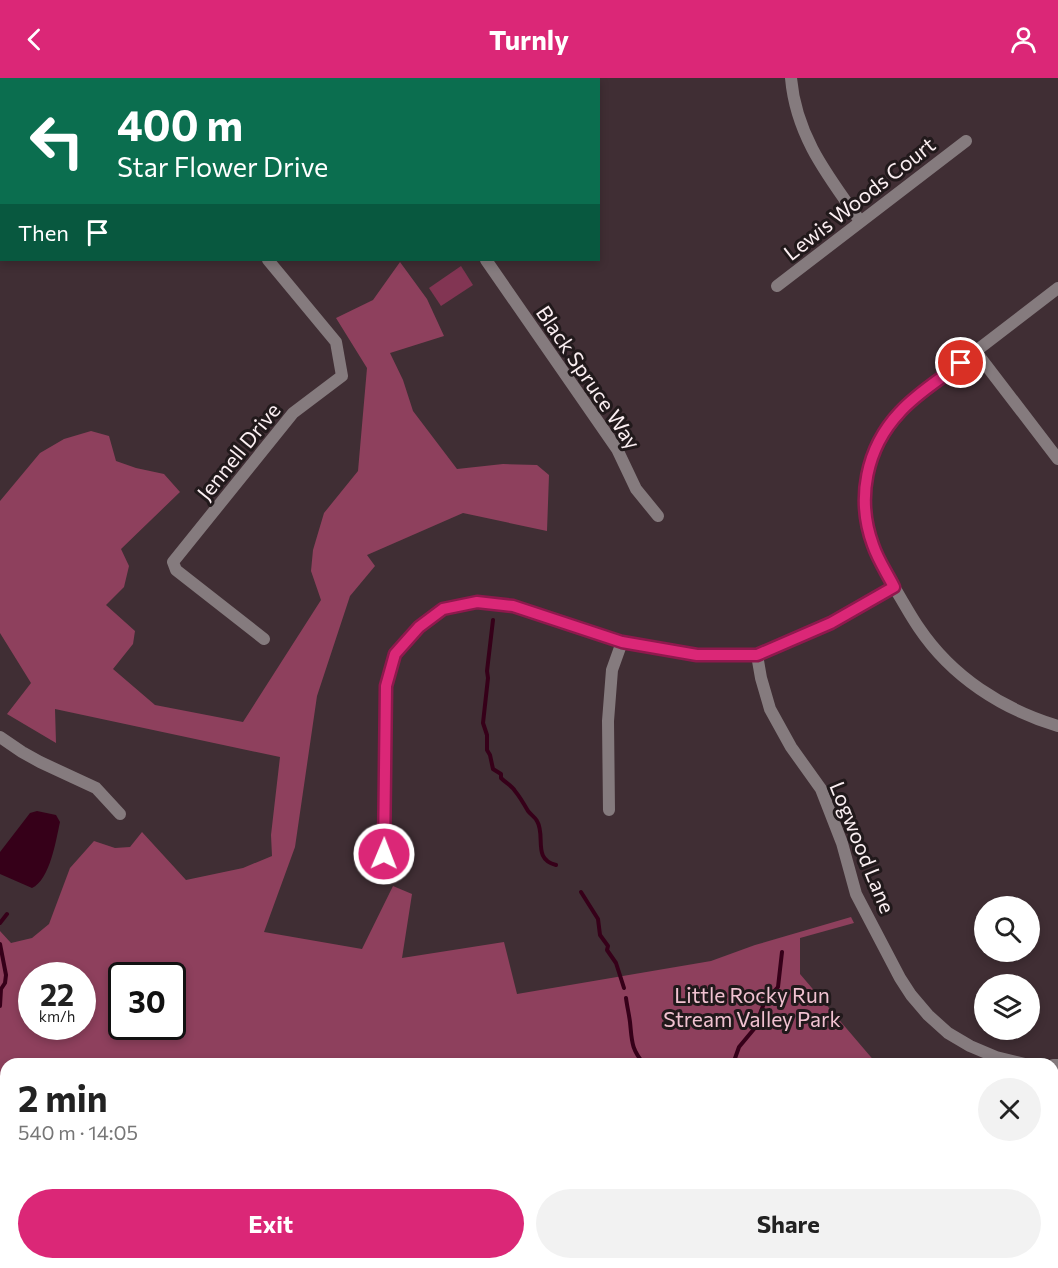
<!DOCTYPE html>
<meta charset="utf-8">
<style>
body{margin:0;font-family:Commissioner,sans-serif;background:#f2f2f2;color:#222;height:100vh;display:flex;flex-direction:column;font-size:22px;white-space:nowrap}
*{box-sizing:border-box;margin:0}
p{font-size:20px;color:#767676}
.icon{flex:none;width:33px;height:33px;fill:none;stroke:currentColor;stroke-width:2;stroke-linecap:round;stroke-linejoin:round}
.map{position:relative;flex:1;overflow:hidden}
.sheet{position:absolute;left:0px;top:980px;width:1059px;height:212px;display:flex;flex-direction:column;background:#fff;border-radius:18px 18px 0 0;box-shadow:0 3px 9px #0003}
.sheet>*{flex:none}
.top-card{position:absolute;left:0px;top:0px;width:600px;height:183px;box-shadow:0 3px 9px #0003;background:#0b6e4f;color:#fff;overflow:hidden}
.tools{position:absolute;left:974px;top:818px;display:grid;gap:12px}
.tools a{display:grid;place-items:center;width:66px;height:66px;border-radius:50%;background:#fff;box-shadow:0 3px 9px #0003;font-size:30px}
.speed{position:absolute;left:18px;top:884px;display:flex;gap:12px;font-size:30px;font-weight:700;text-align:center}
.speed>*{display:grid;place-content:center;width:78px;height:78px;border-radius:50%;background:#fff;box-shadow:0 3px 9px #0003;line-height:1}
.speed small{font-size:15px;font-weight:400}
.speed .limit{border:3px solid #111;border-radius:9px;background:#fff;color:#111}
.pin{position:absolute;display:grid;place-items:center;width:51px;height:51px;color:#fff;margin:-26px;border:3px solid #fff;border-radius:50%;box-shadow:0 2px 6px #0007}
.me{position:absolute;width:66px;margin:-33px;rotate:1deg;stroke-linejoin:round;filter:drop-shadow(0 0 4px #0008)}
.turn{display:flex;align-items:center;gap:21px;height:126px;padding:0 18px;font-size:27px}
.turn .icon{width:78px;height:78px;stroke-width:2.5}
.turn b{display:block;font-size:42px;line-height:51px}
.then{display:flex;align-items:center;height:57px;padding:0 18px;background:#0003;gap:12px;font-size:22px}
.round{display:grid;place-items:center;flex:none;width:63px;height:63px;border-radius:32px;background:#f2f2f2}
.headline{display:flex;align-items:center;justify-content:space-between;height:102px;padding:0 18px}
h1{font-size:36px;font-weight:700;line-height:45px}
.cta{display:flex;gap:12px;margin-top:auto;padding:12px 18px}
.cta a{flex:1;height:69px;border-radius:36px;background:#db2777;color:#fff;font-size:24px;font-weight:700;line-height:69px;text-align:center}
.cta a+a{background:#f2f2f2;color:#222}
header{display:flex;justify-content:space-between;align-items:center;height:78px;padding:0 18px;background:#db2777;color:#fff;font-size:27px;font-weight:700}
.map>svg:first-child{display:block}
.green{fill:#823553}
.forest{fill:#8e405d;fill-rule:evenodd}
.water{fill:#360019}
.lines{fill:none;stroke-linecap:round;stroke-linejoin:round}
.stream{stroke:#360019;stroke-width:4}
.street{stroke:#857b7e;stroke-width:12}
.route-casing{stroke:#8e194d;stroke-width:15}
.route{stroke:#db2777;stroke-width:10}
.labels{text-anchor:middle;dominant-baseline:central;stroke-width:6;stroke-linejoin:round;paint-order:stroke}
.street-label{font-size:21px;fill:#fbeff2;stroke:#21191b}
.park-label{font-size:21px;fill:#f1c2d1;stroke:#21191b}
</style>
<header><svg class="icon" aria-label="back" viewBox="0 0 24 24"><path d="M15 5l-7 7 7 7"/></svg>Turnly<svg class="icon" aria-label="person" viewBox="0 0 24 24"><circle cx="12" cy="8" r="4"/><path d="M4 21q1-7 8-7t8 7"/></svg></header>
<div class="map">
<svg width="1058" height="1190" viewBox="0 0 1058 1190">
<rect width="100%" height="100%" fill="#402e34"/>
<!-- green -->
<g class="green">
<path d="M 461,188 L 473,207 L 441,228 L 429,210 Z"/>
<path d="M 531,1185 L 639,1185 L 643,1190 L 524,1190 Z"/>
</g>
<!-- forest -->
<g class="forest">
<path d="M 400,184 L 427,221 L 444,258 L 390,275 L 403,302 L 413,333 L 457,391 L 503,386 L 537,387 L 549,397 L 547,453 L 463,435 L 367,477 L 375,488 L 350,518 L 317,618 L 295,769 L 264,854 L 362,871 L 393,808 L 412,816 L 402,880 L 504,864 L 517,916 L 711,883 L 755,867 L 851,839 L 854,845 L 800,860 L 800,896 L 876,985 L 6,986 L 6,1185 L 14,1185 L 15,1190 L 0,1190 L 0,853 L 11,865 L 32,860 L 49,846 L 70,790 L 94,763 L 115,770 L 130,769 L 142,754 L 186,802 L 243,790 L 272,778 L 271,757 L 280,679 L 55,631 L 56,665 L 7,636 L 31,605 L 0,555 L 0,423 L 40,375 L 64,361 L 91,353 L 109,358 L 116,383 L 136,390 L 164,396 L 180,414 L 121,471 L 129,488 L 124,509 L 106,527 L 135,553 L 133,566 L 113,591 L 155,627 L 243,644 L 321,522 L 311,493 L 313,472 L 324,435 L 358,393 L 367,290 L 336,240 L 373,222 ZM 32,897 L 82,897 L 82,948 L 32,948 ZM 122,897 L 172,897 L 172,948 L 122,948 Z"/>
<path d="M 1053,1062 L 1058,1063 L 1058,1190 L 665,1190 L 664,1185 L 1053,1185 Z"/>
<path d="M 231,1185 L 470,1185 L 467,1190 L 232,1190 Z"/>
</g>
<!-- water -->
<g class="water">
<path d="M 37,733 L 56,737 L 60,744 C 56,762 50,802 32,810 L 0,796 L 0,774 L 30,735 Z"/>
<path d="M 840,1185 L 859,1185 L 860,1186 L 901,1185 L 905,1190 L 843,1190 Z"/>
</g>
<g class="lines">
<!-- stream -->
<g class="stream">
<path d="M 493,542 L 487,593 L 488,600 L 483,645 L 487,657 L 487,672 L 490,677 L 493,691 L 501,696 L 501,700 C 506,705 512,708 515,713 C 520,719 524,726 528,733 C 531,737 535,739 537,743 C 546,758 532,781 556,787"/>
<path d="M 581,814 L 598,841 L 600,857 L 608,868 L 607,872 L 616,885 L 624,910"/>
<path d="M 0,845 L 7,836"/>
<path d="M 0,866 L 6,897 L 5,905 L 1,911 L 0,928"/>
<path d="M 626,920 C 627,928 629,936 630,944 C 632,963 631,971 644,986"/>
<path d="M 733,986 L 739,969 L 754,951 L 765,923 L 778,909 L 782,874"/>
<path d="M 963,1185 L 973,1190"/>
</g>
<!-- street -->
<g class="street">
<path d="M 110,0 L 111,2"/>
<path d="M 387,0 L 388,2"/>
<path d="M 791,0 C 796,58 828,98 860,143"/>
<path d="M 82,2 L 83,0"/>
<path d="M 0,104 L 2,102"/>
<path d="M 486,182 L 617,371 L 636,411 L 658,438"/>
<path d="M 777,208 L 966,63"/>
<path d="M 1058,210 L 916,319 C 872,358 852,408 873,466 C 879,485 890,502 900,519 C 906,529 912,540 919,550 C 952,599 1002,631 1058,648"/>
<path d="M 976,274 L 1058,381"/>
<path d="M 264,561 L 176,492 L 173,484 L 293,335 L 342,298 L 336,264 L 268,182"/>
<path d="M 757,577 L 761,600 L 770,631 L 791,669 L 821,711 L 842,765 L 856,816 L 900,900 L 911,917 L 928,937 L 948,955 L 970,968 L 996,979 L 1025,986"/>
<path d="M 0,659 L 22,674 L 40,684 L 96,710 L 120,736"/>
<path d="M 609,732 L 608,643 L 612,592 L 622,564"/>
<path d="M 384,775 L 386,608 L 395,576 L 419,549 L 443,531 L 477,524 L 513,528 L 622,564 L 697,577 L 757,577 L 831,545 L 894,509"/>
<path d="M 1053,987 L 1058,987"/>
</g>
</g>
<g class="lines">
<!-- route casing -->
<g class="route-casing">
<path id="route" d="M 384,776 L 386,608 L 395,576 L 419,549 L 443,531 L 477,524 L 513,528 L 622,564 L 697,577 L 757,577 L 831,545 L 894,509 C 887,495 878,482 873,467 C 856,421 866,370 900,334 C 917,315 941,301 961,285"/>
</g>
<!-- route -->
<use href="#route" class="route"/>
</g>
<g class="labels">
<!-- street labels -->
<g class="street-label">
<text transform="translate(859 120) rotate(-38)">Lewis Woods Court</text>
<text transform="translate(589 299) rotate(56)">Black Spruce Way</text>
<text transform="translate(238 373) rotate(-51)">Jennell Drive</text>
<text transform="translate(863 769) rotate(68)">Logwood Lane</text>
</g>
<!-- park labels -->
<g class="park-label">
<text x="752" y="916">Little Rocky Run<tspan x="752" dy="24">Stream Valley Park</tspan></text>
</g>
</g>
</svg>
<div class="tools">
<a><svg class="icon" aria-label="search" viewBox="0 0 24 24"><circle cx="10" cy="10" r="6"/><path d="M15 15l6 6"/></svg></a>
<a><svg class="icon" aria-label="layers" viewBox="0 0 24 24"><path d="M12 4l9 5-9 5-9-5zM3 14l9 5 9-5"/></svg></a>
</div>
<div class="speed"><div>22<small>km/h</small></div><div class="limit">30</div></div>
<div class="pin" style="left:961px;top:285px;background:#d93025"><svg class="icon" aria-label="arrive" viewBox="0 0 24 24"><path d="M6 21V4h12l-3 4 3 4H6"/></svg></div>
<svg class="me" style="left:384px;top:776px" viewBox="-20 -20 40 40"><circle r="17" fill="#db2777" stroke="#fff" stroke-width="3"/><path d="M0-11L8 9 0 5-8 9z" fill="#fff"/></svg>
<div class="top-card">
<div class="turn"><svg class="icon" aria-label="left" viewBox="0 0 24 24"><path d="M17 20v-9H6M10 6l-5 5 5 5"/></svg><div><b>400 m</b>Star Flower Drive</div></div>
<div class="then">Then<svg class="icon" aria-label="arrive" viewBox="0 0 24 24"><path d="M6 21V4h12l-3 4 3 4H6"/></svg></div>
</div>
<section class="sheet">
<div class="headline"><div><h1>2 min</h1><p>540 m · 14:05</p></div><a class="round"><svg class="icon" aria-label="close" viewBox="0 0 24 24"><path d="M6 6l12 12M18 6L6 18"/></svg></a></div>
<div class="cta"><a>Exit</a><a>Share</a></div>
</section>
</div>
